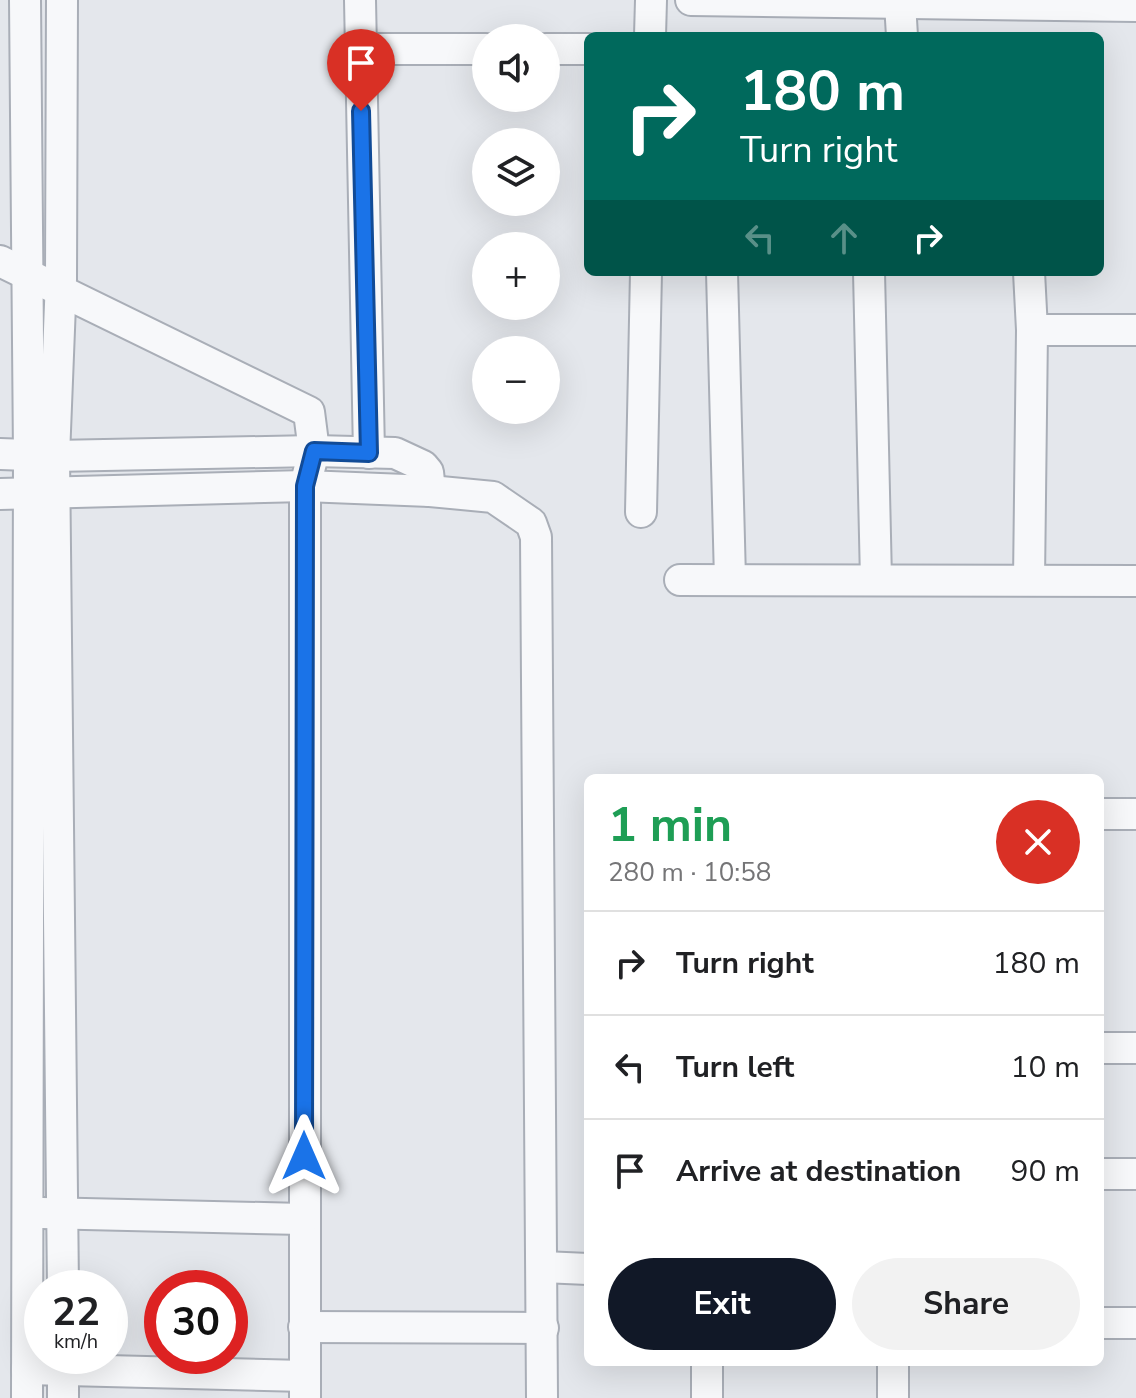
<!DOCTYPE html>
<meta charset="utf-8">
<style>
body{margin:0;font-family:"Nunito Sans",sans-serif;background:#f2f2f2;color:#202124;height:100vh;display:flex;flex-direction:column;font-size:30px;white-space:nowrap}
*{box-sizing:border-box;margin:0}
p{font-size:26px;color:#757577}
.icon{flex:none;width:44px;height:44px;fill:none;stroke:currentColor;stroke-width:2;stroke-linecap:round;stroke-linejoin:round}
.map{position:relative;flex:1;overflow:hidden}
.sheet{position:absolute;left:584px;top:774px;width:520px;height:592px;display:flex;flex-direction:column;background:#fff;border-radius:12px;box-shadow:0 8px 32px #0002}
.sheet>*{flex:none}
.hud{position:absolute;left:584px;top:32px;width:520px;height:244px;border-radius:12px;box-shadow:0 8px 32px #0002;background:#00695c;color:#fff;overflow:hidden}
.controls{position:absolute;left:472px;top:24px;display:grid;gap:16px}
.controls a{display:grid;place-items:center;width:88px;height:88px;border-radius:50%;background:#fff;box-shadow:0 8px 32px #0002;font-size:40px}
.speed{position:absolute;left:24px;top:1270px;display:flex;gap:16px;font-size:40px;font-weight:700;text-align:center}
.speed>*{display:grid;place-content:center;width:104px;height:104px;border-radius:50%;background:#fff;box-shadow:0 8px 32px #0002;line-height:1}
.speed small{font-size:20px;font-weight:400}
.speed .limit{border:12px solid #d22;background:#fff;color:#111}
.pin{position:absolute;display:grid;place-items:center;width:68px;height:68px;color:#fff;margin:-82px -34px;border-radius:50% 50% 50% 0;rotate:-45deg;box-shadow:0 0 8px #0007}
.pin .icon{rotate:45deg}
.me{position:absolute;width:88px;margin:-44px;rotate:0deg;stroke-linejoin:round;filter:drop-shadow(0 0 6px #0008)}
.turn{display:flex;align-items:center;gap:28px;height:168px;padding:0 24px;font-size:36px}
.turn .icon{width:104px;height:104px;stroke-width:2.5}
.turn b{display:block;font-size:56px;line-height:68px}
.lanes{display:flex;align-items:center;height:76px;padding:0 24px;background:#0003;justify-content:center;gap:40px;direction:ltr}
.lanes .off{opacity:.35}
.round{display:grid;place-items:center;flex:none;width:84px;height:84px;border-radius:42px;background:#f2f2f2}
.headline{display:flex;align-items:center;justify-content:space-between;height:136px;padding:0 24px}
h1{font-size:48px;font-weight:700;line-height:60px;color:#1e9e55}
.cta{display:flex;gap:16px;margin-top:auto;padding:16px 24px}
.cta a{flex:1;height:92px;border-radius:48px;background:#111827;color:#fff;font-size:32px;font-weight:700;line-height:92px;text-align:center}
.cta a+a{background:#f2f2f2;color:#202124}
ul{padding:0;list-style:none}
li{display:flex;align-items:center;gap:24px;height:104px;padding:0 24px;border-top:2px solid #e0e0e0}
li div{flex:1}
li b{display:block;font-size:30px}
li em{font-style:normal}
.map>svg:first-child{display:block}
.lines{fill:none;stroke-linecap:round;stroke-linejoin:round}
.street-casing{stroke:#a9aeb7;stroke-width:34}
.street{stroke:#f7f8fa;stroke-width:30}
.route-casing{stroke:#114b97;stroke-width:20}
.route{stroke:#1a73e8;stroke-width:14}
</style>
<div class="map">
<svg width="1136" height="1398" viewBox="0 0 1136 1398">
<rect width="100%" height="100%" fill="#e4e7ec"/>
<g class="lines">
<!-- street casing -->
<g class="street-casing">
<g id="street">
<path d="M 25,0 L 29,455 L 27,1398"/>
<path d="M 62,0 L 61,279 L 54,456 L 63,1288"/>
<path d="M 360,0 L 369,453"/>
<path d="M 691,0 L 1136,6"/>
<path d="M 900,3 L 902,36"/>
<path d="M 650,36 L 651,0"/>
<path d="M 359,49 L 486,49"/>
<path d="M 546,49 L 588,49"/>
<path d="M 0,261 L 309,412 L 314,451 L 305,486 L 305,1398"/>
<path d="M 722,272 L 730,579"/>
<path d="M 869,272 L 876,580"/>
<path d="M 1029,272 L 1032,330"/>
<path d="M 0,454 L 54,456 L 314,451 L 395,453 L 423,466 L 428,472 L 430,491"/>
<path d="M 0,494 L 305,486 L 430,491 L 493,497 L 531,523 L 536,537 L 542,1398"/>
<path d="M 641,512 L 646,272"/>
<path d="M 680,580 L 1136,581"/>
<path d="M 1029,580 L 1032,330 L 1136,330"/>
<path d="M 1100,814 L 1136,814"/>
<path d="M 1100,1048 L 1136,1048"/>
<path d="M 1100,1174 L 1136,1174"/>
<path d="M 42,1213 L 303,1219"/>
<path d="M 543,1267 L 588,1269"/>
<path d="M 1100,1323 L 1136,1323"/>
<path d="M 304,1327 L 543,1328"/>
<path d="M 707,1362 L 707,1398"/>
<path d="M 893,1362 L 893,1398"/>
<path d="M 27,1369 L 305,1376"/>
<path d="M 63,1398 L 63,1356"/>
</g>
</g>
<!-- street -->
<use href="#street" class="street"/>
</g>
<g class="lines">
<!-- route casing -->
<g class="route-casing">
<path id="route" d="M 304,1156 L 305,486 L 314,451 L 369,453 L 361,111"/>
</g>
<!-- route -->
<use href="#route" class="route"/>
</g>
</svg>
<div class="controls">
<a><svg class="icon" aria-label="sound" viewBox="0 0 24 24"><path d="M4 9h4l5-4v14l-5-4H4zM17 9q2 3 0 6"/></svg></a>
<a><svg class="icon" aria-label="layers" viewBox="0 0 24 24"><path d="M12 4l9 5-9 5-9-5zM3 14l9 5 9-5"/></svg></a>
<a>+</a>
<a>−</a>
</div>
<div class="speed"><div>22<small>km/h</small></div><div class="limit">30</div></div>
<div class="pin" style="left:361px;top:111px;background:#d93025"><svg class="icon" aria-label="arrive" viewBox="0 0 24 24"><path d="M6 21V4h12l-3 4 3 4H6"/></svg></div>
<svg class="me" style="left:304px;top:1156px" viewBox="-20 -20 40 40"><path d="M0-17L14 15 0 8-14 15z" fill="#1a73e8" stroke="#fff" stroke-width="4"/></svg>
<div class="hud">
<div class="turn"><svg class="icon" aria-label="right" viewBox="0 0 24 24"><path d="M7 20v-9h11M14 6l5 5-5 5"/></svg><div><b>180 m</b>Turn right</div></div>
<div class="lanes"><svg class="icon off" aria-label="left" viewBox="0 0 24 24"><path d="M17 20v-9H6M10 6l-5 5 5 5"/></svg><svg class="icon off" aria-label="ahead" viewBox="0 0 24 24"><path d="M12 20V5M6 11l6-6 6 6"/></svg><svg class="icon" aria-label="right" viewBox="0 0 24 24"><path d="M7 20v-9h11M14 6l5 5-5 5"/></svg></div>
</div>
<section class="sheet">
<div class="headline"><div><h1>1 min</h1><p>280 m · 10:58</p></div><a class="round" style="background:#d93025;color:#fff"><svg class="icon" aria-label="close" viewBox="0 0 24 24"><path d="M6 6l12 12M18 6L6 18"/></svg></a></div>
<ul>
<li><svg class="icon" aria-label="right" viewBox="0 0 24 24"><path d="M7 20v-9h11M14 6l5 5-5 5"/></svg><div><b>Turn right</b></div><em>180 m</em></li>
<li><svg class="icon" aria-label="left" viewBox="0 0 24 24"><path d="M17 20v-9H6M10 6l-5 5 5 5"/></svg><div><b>Turn left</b></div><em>10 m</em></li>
<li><svg class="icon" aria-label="arrive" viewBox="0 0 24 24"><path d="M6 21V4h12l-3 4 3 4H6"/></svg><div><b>Arrive at destination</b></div><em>90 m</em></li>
</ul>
<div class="cta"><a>Exit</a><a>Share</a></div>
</section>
</div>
